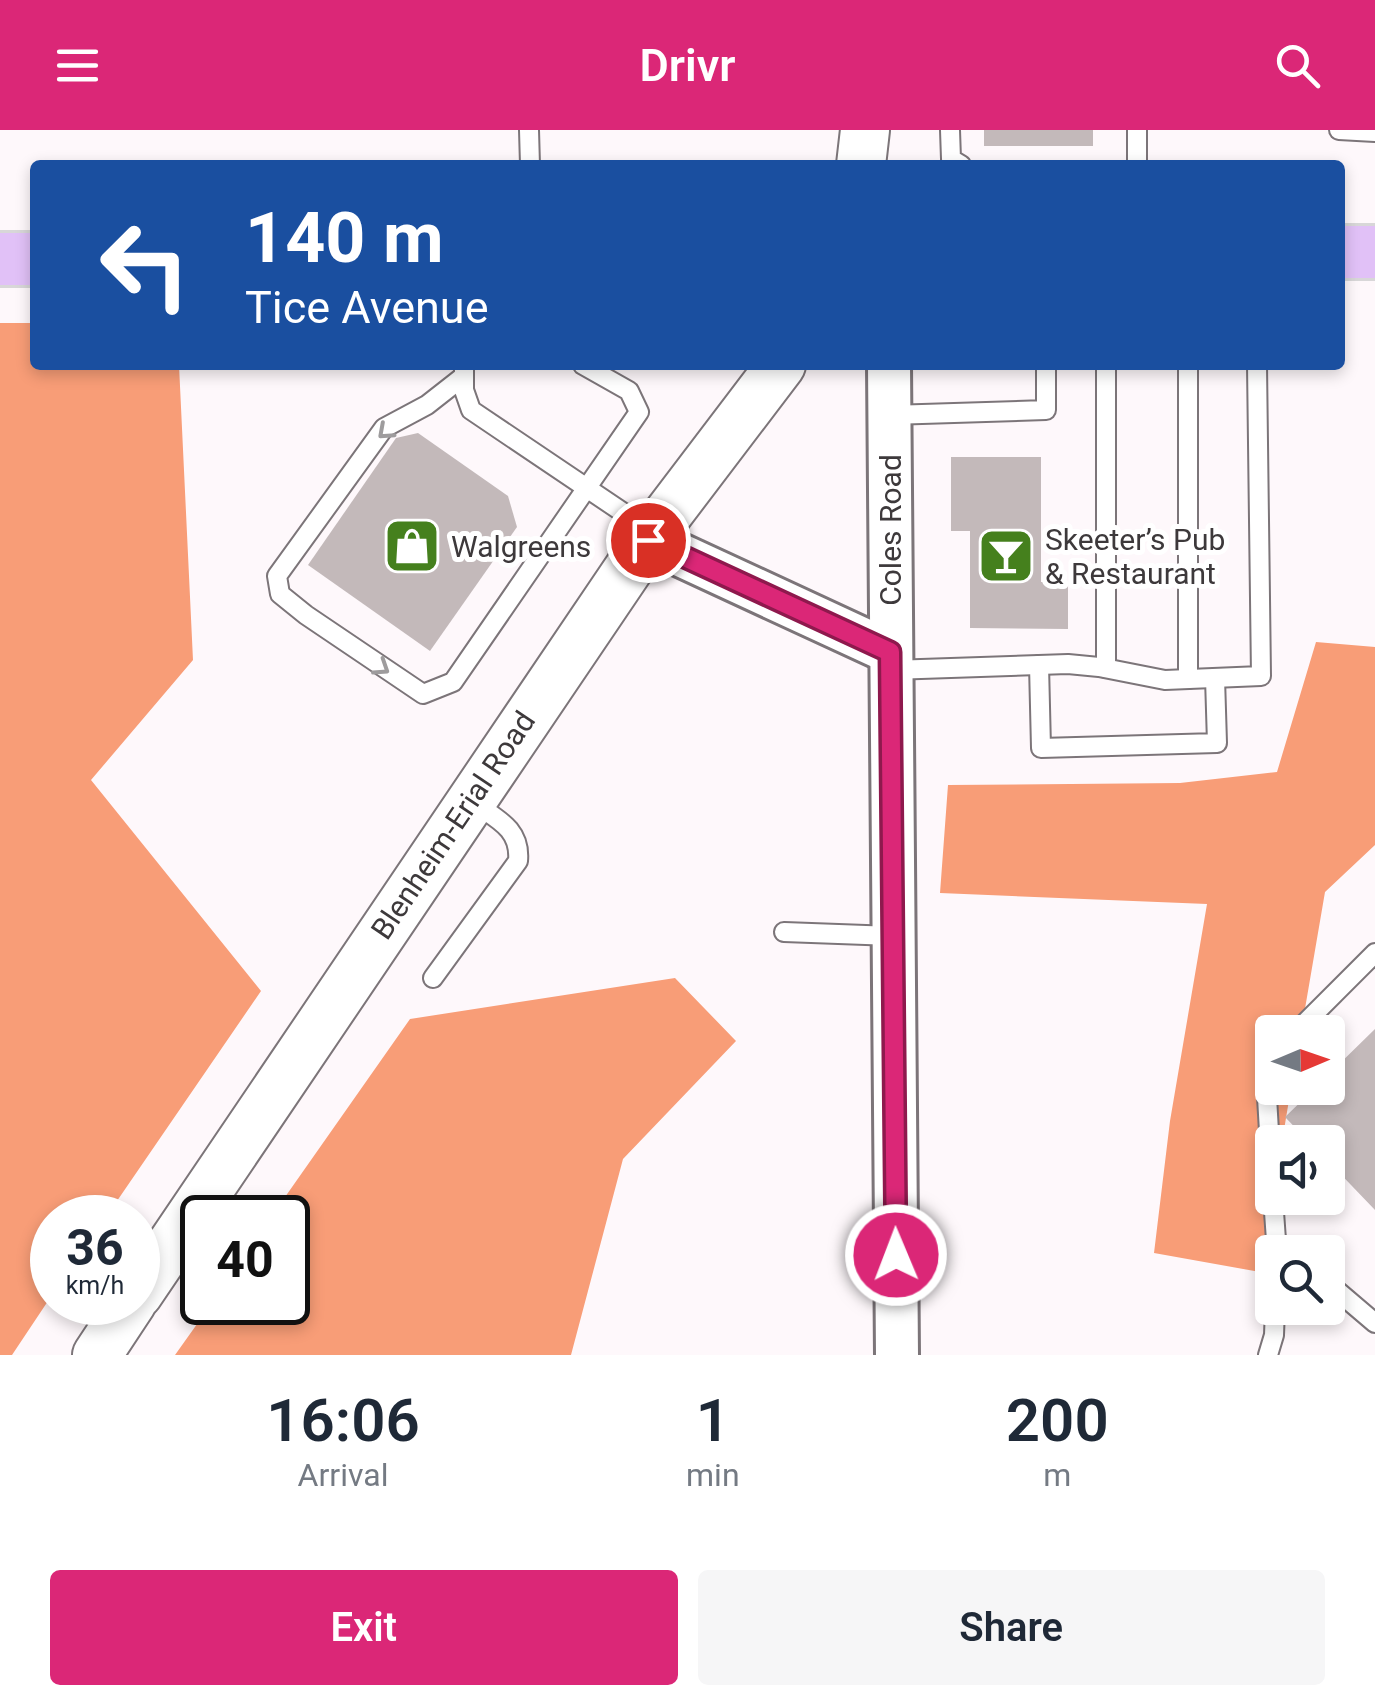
<!DOCTYPE html>
<meta charset="utf-8">
<style>
body{margin:0;font-family:Roboto,sans-serif;background:#f6f6f7;color:#1f2937;height:100vh;display:flex;flex-direction:column;font-size:38px;white-space:nowrap}
*{box-sizing:border-box;margin:0}
p{font-size:32px;color:#747a83}
.icon{flex:none;width:55px;height:55px;fill:none;stroke:currentColor;stroke-width:2;stroke-linecap:round;stroke-linejoin:round}
.map{position:relative;height:1225px;overflow:hidden}
.drawer{display:flex;flex-direction:column;background:#fff;flex:1}
.drawer>*{flex:none}
.guide{position:absolute;left:30px;top:30px;width:1315px;height:210px;border-radius:10px;box-shadow:0 5px 15px #0003;background:#1a4fa0;color:#fff;overflow:hidden}
.needle{width:65px;rotate:88deg}
.tools{position:absolute;left:1255px;top:885px;display:grid;gap:20px}
.tools a{display:grid;place-items:center;width:90px;height:90px;border-radius:10px;background:#fff;box-shadow:0 5px 15px #0003;font-size:50px}
.speed{position:absolute;left:30px;top:1065px;display:flex;gap:20px;font-size:50px;font-weight:700;text-align:center}
.speed>*{display:grid;place-content:center;width:130px;height:130px;border-radius:50%;background:#fff;box-shadow:0 5px 15px #0003;line-height:1}
.speed small{font-size:25px;font-weight:400}
.speed .limit{border:5px solid #111;border-radius:15px;background:#fff;color:#111}
.pin{position:absolute;display:grid;place-items:center;width:85px;height:85px;color:#fff;margin:-42px;border:5px solid #fff;border-radius:50%;box-shadow:0 2px 10px #0007}
.me{position:absolute;width:110px;margin:-55px;rotate:359deg;stroke-linejoin:round;filter:drop-shadow(0 0 8px #0008)}
.turn{display:flex;align-items:center;gap:35px;height:210px;padding:0 50px;font-size:45px}
.turn .icon{width:130px;height:130px;stroke-width:2.5}
.turn b{display:block;font-size:70px;line-height:85px}
.eta{display:flex;justify-content:space-evenly;align-items:center;height:170px;text-align:center}
.eta b{font-size:60px;font-weight:600;line-height:70px}
.primary-button{display:flex;gap:20px;margin-top:auto;padding:20px 50px}
.primary-button a{flex:1;height:115px;border-radius:10px;background:#db2777;color:#fff;font-size:40px;font-weight:600;line-height:115px;text-align:center}
.primary-button a+a{background:#f6f6f7;color:#1f2937}
header{display:flex;justify-content:space-between;align-items:center;height:130px;padding:0 50px;background:#db2777;color:#fff;font-size:45px;font-weight:600}
.map>svg:first-child{display:block}
.forest{fill:#f89d77}
.building{fill:#c3b9ba}
.lines{fill:none;stroke-linecap:round;stroke-linejoin:round}
.service-casing{stroke:#7c7579;stroke-width:22}
.tertiary-casing{stroke:#7c7579;stroke-width:48}
.secondary-casing{stroke:#7c7579;stroke-width:52}
.primary-casing{stroke:#d8d7d8;stroke-width:58}
.service{stroke:#fff;stroke-width:18}
.tertiary{stroke:#fff;stroke-width:42}
.secondary{stroke:#fff;stroke-width:48}
.primary{stroke:#e1c1f7;stroke-width:52}
.oneway{stroke:#9e9c9d}
.route-casing{stroke:#8e194d;stroke-width:25}
.route{stroke:#db2777;stroke-width:18}
.labels{text-anchor:middle;dominant-baseline:central;stroke-width:10;stroke-linejoin:round;paint-order:stroke}
.street-label{font-size:30px;fill:#3d393b;stroke:#fff}
.poi-label{font-size:30px;fill:#3d393b;stroke:#fff;text-anchor:start}
</style>
<header><svg class="icon" aria-label="menu" viewBox="0 0 24 24"><path d="M4 6h16M4 12h16M4 18h16"/></svg>Drivr<svg class="icon" aria-label="search" viewBox="0 0 24 24"><circle cx="10" cy="10" r="6"/><path d="M15 15l6 6"/></svg></header>
<div class="map">
<svg width="1375" height="1225" viewBox="0 0 1375 1225">
<rect width="100%" height="100%" fill="#fef8fb"/>
<!-- forest -->
<g class="forest">
<path d="M 0,193 L 35,193 L 35,235 L 179,235 L 193,530 L 91,650 L 261,861 L 106,1087 L 52,1088 L 52,1165 L 12,1225 L 0,1225 Z"/>
<path d="M 1316,512 L 1375,517 L 1375,715 L 1325,762 L 1301,902 L 1272,902 L 1272,958 L 1291,958 L 1282,1012 L 1272,1012 L 1273,1068 L 1260,1142 L 1154,1123 L 1170,991 L 1207,774 L 940,763 L 948,655 L 1180,653 L 1277,642 Z"/>
<path d="M 675,848 L 736,911 L 623,1029 L 571,1225 L 175,1225 L 212,1173 L 288,1172 L 288,1088 L 271,1087 L 410,889 Z"/>
</g>
<!-- building -->
<g class="building">
<rect x="984" y="0" width="109" height="16"/>
<path d="M 418,303 L 508,366 L 517,397 L 430,521 L 308,435 L 396,308 Z"/>
<path d="M 951,327 L 1041,327 L 1041,452 L 1068,452 L 1068,499 L 970,498 L 970,401 L 951,401 Z"/>
<path d="M 1375,899 L 1375,1080 L 1328,1031 L 1328,1012 L 1309,1012 L 1285,987 L 1315,958 L 1328,958 L 1328,945 Z"/>
</g>
<g class="lines">
<!-- service casing -->
<g class="service-casing">
<g id="service">
<path d="M 529,0 L 530,35"/>
<path d="M 950,0 L 951,29 L 961,35"/>
<path d="M 1339,0 L 1375,2"/>
<path d="M 1137,35 L 1137,0"/>
<path d="M 1106,235 L 1106,538"/>
<path d="M 464,240 L 464,260 L 471,280 L 652,402"/>
<path d="M 464,246 L 427,275 L 384,298 L 277,446 L 280,464 L 306,485 L 423,564 L 453,552 L 639,282 L 629,261 L 583,235"/>
<path d="M 890,285 L 1046,280 L 1046,235"/>
<path d="M 1039,535 L 1041,618 L 1217,613 L 1215,548"/>
<path d="M 891,540 L 1068,534 L 1099,537 L 1165,550 L 1261,546 L 1257,235"/>
<path d="M 1188,549 L 1188,235"/>
<path d="M 784,802 L 893,806"/>
<path d="M 433,848 L 518,731 C 521,699 497,689 474,673"/>
<path d="M 1296,902 L 1375,823"/>
<path d="M 1272,955 L 1267,967 L 1272,1053"/>
<path d="M 1273,1068 L 1276,1110 L 1291,1122"/>
<path d="M 1328,1153 L 1375,1193"/>
<path d="M 1268,1225 L 1274,1205 L 1275,1178"/>
</g>
</g>
<!-- tertiary casing -->
<g class="tertiary-casing">
<g id="tertiary">
<path d="M 889,235 L 897,1225"/>
<path d="M 648,410 L 890,522"/>
</g>
</g>
<!-- secondary casing -->
<g class="secondary-casing">
<g id="secondary">
<path d="M 861,35 L 865,0"/>
<path d="M 138,1164 L 648,410 L 781,235"/>
<path d="M 97,1225 L 132,1172"/>
</g>
</g>
<!-- primary casing -->
<g class="primary-casing">
<g id="primary">
<path d="M 1340,122 L 1375,122"/>
<path d="M 0,129 L 35,129"/>
</g>
</g>
<!-- service -->
<use href="#service" class="service"/>
<!-- tertiary -->
<use href="#tertiary" class="tertiary"/>
<!-- secondary -->
<use href="#secondary" class="secondary"/>
<!-- primary -->
<use href="#primary" class="primary"/>
</g>
<!-- one-way arrows -->
<defs><path id="oneway-chevron" d="M-2-3.5L2.5 0L-2 3.5" fill="none" stroke-width="1.6" stroke-linecap="round" stroke-linejoin="round" transform="scale(2.5)"/></defs>
<g class="oneway">
<use href="#oneway-chevron" transform="translate(385 302) rotate(138)"/>
<use href="#oneway-chevron" transform="translate(382 538) rotate(33)"/>
</g>
<g class="lines">
<!-- route casing -->
<g class="route-casing">
<path id="route" d="M 648,410 L 890,522 L 896,1125"/>
</g>
<!-- route -->
<use href="#route" class="route"/>
</g>
<!-- icons -->
<defs>
<g id="shop-square" transform="scale(2.875)"><rect x="-9" y="-9" width="18" height="18" rx="4" fill="#45801d" stroke="#fff"/><path d="M-5-2.5h2.3a2.7 3.5 0 0 1 5.4 0H5L5.5 6h-11ZM-1.5-2.5h3a1.5 2.3 0 0 0-3 0Z" fill="#fff"/></g>
<g id="bar-square" transform="scale(2.875)"><rect x="-9" y="-9" width="18" height="18" rx="4" fill="#45801d" stroke="#fff"/><path d="M-6-5H6L.8 .8V4.5H3.5V6h-7V4.5H-.8V.8Z" fill="#fff"/></g>
</defs>
<g fill-rule="evenodd">
<use href="#shop-square" x="412" y="416"/>
<use href="#bar-square" x="1006" y="426"/>
</g>
<g class="labels">
<!-- street labels -->
<g class="street-label">
<text transform="translate(890 400) rotate(-90)">Coles Road</text>
<text transform="translate(453 695) rotate(-56)">Blenheim-Erial Road</text>
</g>
<!-- poi labels -->
<g class="poi-label">
<text x="1045" y="409">Skeeter’s Pub<tspan x="1045" dy="34">&amp; Restaurant</tspan></text>
<text x="451" y="416">Walgreens</text>
</g>
</g>
</svg>
<div class="tools">
<a><svg class="needle" viewBox="-14 -14 28 28"><path d="M0-13l5 13h-10z" fill="#e53935"/><path d="M0 13l5-13h-10z" fill="#747a83"/></svg></a>
<a><svg class="icon" aria-label="sound" viewBox="0 0 24 24"><path d="M4 9h4l5-4v14l-5-4H4zM17 9q2 3 0 6"/></svg></a>
<a><svg class="icon" aria-label="search" viewBox="0 0 24 24"><circle cx="10" cy="10" r="6"/><path d="M15 15l6 6"/></svg></a>
</div>
<div class="speed"><div>36<small>km/h</small></div><div class="limit">40</div></div>
<div class="pin" style="left:648px;top:410px;background:#d93025"><svg class="icon" aria-label="arrive" viewBox="0 0 24 24"><path d="M6 21V4h12l-3 4 3 4H6"/></svg></div>
<svg class="me" style="left:896px;top:1125px" viewBox="-20 -20 40 40"><circle r="17" fill="#db2777" stroke="#fff" stroke-width="3"/><path d="M0-11L8 9 0 5-8 9z" fill="#fff"/></svg>
<div class="guide">
<div class="turn"><svg class="icon" aria-label="left" viewBox="0 0 24 24"><path d="M17 20v-9H6M10 6l-5 5 5 5"/></svg><div><b>140 m</b>Tice Avenue</div></div>
</div>
</div>
<section class="drawer">
<div class="eta">
<div><b>16:06</b><p>Arrival</p></div>
<div><b>1</b><p>min</p></div>
<div><b>200</b><p>m</p></div>
</div>
<div class="primary-button"><a>Exit</a><a>Share</a></div>
</section>
